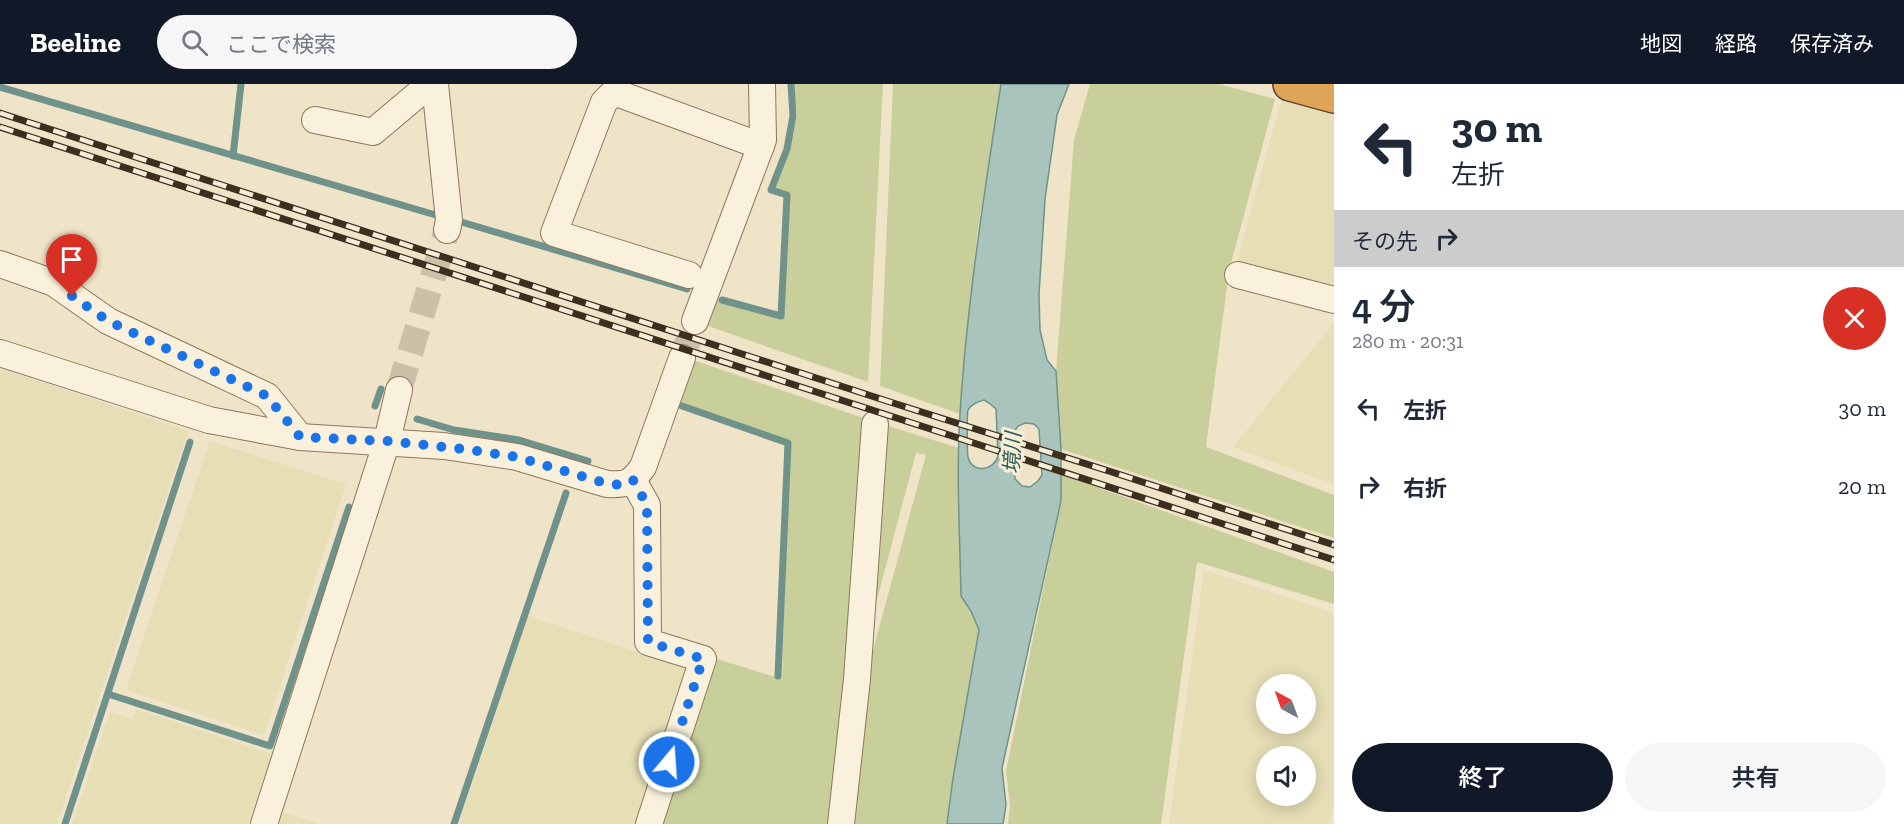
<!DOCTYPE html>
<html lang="ja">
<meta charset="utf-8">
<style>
body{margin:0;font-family:"Zilla Slab","Noto Sans JP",serif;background:#f6f6f7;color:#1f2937;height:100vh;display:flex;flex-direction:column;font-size:22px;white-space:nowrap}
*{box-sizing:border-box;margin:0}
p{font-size:20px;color:#747a83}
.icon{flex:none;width:33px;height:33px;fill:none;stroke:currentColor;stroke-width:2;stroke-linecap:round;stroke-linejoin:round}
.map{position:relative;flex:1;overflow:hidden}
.details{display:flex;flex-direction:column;background:#fff;width:570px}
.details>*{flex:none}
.top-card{background:#fff;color:#1f2937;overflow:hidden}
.needle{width:39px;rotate:319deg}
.controls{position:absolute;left:1256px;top:590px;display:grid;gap:12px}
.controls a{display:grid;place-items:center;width:60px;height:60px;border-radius:50%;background:#fff;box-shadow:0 3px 15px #0003;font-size:30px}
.pin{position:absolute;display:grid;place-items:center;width:51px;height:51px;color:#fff;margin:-62px -26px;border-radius:50% 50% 50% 0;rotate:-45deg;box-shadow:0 0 6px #0007}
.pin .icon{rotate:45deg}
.me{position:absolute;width:66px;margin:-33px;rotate:18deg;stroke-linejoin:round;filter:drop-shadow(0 0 4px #0008)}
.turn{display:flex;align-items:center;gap:21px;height:126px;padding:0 18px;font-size:27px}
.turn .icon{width:78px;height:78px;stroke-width:2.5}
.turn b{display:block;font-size:42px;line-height:51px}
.then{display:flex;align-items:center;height:57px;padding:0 18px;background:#0003;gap:12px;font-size:22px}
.round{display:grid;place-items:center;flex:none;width:63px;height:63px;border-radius:32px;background:#f6f6f7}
.summary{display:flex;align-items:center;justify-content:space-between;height:102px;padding:0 18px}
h1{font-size:36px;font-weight:600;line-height:45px}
.button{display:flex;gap:12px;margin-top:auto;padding:12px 18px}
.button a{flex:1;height:69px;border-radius:36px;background:#111827;color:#fff;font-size:24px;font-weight:600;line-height:69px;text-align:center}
.button a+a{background:#f6f6f7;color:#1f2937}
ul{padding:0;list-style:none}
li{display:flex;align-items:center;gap:18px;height:78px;padding:0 18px}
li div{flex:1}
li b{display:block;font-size:22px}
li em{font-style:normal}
header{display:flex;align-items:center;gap:36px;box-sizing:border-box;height:84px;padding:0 30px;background:#111827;color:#fff}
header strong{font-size:28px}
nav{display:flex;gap:33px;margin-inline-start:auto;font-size:21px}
.search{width:420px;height:54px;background:#f6f6f7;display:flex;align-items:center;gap:15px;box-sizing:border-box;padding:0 21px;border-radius:33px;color:#747a83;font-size:22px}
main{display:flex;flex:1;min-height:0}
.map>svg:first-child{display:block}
.farmland{fill:#e6deb5;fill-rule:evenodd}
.green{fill:#c9cf9b}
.water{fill:#a9c4bc;stroke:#6f938a;stroke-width:1.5;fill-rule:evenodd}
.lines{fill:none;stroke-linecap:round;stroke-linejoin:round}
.stream{stroke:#6f938a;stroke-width:7}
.minor-tunnel{stroke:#ccc0a6;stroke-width:26;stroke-dasharray:26 13;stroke-linecap:butt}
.minor-casing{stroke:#8d765c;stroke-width:28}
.highway-casing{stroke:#5b4430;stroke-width:36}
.minor{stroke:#faf1dc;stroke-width:26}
.highway{stroke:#e0a458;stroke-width:33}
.rail-casing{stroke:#3d2e20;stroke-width:7}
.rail{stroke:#f7eed8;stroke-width:4.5;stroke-dasharray:14;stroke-linecap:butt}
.route{stroke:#1a73e8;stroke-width:10;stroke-dasharray:0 18}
.labels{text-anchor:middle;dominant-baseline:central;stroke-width:6;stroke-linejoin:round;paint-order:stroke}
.water-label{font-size:21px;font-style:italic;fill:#2f5d5a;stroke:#f7eed8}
</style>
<header>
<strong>Beeline</strong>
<div class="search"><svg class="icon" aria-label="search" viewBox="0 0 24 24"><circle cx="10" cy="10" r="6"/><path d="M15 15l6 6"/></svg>ここで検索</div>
<nav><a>地図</a><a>経路</a><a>保存済み</a></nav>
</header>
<main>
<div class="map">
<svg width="1334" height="740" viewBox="0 0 1334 740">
<rect width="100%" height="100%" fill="#f0e4c8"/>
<!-- farmland -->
<g class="farmland">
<path d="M 1282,13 L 1334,26 L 1334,206 L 1236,181 Z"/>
<path d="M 1334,239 L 1334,401 L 1233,363 Z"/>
<path d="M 0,284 L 188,347 L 57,740 L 0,740 Z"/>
<path d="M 210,357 L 346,400 L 264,651 L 126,606 Z"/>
<path d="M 1204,486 L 1334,529 L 1334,720 L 1328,740 L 1169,740 ZM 1266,600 L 1305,600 L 1305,639 L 1266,639 ZM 1266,672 L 1305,672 L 1305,711 L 1266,711 Z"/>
<path d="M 528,532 L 689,585 L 638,740 L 459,740 Z"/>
<path d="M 136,625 L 272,670 L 248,740 L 72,740 L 110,628 L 132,635 Z"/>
<path d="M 283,728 L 320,740 L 279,740 Z"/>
</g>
<!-- green -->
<g class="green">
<path d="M 794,0 L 883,0 L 868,298 L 708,242 L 717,216 L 782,234 L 790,110 L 773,105 L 790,66 L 797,32 Z"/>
<path d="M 893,0 L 1001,0 L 977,151 L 960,330 L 880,302 Z"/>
<path d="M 1090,0 L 1219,0 L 1275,15 L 1229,187 L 1206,363 L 1334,411 L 1334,454 L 1061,365 L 1056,287 L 1074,56 Z"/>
<path d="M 693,276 L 869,336 L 835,740 L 659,740 L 714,574 L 782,595 L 790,358 L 679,319 Z"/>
<path d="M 882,340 L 959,364 L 961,512 L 971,527 L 979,546 L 953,694 L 947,740 L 849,740 L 860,614 L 926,371 L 916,369 L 862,572 Z"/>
<path d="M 1060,390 L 1334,488 L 1334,520 L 1197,478 L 1161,740 L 1008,740 L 1010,722 L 1006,687 L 1061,417 Z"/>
</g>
<!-- water -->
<path class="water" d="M 1001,0 L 1069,0 L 1057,31 L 1045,115 L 1039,210 L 1040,246 L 1047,276 L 1056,287 L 1061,365 L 1061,417 L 1002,684 L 1006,721 L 1003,740 L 947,740 L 953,694 L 979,546 L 971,527 L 961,512 C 960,452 956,391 960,330 C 967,219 984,110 1001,0 ZM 984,316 L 989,319 L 996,325 L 998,372 C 994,387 972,390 968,373 C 967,369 967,329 968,326 C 971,320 978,318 984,316 ZM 1025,339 L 1034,340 L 1039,345 L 1042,391 L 1038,397 L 1030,403 L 1022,402 L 1015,395 L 1014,348 L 1018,342 Z"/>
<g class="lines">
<!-- stream -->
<g class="stream">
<path d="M 0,3 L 439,132"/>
<path d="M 233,72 L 241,0"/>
<path d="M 458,134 L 458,137 L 687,205"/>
<path d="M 722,216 L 781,232 L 787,111 L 771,106 L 787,65 L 793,32 L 791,0"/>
<path d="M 375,322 L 381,305"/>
<path d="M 682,322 L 788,359 L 778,592"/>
<path d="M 417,335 L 454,346 L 519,356 L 588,377"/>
<path d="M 108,610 L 270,662 L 349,423"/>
<path d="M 65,740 L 190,358"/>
<path d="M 454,740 L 566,409"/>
</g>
<!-- minor-tunnel -->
<g class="minor-tunnel">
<path d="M 682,274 L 695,237"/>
<path d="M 399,306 L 447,146"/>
</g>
<!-- minor casing -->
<g class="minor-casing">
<g id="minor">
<path d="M 435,0 L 449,136 L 447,146"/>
<path d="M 315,36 L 373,48 L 430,0"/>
<path d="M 0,180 L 54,199 L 108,237 L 267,312 L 300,353"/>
<path d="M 689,191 L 554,149 L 604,18 L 614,8 L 761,62"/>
<path d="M 1238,191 L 1334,216"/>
<path d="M 695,237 L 763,56 L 762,0"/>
<path d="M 0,269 L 209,336 L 300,353 L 444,362 L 517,373 L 607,400 C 628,401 631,399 643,383 L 682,274"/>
<path d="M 633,396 L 647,421 L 648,558 L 703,575 L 649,740"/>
<path d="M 264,740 L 387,357 L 399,306"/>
<path d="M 841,740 L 857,595 L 875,340"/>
</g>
</g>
<!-- highway casing -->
<g class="highway-casing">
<path id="highway" d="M 1290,0 L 1334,12"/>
</g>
<!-- minor -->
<use href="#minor" class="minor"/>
<!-- highway -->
<use href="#highway" class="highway"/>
<!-- rail casing -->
<g class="rail-casing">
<g id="rail">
<path d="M 0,29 L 890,318 L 1115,389 L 1334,461"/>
<path d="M 0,43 L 1334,476"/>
</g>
</g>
<!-- rail -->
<use href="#rail" class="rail"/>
</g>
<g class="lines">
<!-- route -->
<path class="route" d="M 72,212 L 108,237 L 267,312 L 300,353 L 387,357 L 463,365 L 517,373 L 608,400 L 622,401 L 633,396 L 647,421 L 648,558 L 703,575 L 669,678"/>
</g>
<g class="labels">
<!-- water labels -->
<g class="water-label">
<text transform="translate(1012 369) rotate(-87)">境川</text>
</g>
</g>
</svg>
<div class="controls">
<a><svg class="needle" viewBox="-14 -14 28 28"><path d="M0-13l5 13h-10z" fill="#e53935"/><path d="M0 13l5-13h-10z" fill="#747a83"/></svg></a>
<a><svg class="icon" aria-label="sound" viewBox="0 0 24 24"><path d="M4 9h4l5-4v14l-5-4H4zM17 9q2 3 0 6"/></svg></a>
</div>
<div class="pin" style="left:72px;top:212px;background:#d93025"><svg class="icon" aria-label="arrive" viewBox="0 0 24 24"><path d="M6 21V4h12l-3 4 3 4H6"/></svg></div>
<svg class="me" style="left:669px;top:678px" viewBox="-20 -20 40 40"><circle r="17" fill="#1a73e8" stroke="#fff" stroke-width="3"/><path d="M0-11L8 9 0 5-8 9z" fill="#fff"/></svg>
</div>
<section class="details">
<div class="top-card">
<div class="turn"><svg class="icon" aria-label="left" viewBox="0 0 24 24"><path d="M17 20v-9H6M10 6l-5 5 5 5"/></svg><div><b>30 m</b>左折</div></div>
<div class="then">その先<svg class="icon" aria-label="right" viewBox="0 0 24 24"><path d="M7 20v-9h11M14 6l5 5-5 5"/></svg></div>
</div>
<div class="summary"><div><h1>4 分</h1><p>280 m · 20:31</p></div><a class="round" style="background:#d93025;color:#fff"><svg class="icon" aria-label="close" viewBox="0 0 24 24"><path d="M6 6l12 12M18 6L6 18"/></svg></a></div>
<ul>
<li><svg class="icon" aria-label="left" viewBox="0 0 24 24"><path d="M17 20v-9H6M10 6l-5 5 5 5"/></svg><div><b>左折</b></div><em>30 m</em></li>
<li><svg class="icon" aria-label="right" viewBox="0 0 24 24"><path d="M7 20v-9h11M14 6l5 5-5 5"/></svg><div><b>右折</b></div><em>20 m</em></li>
</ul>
<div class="button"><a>終了</a><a>共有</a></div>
</section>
</main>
